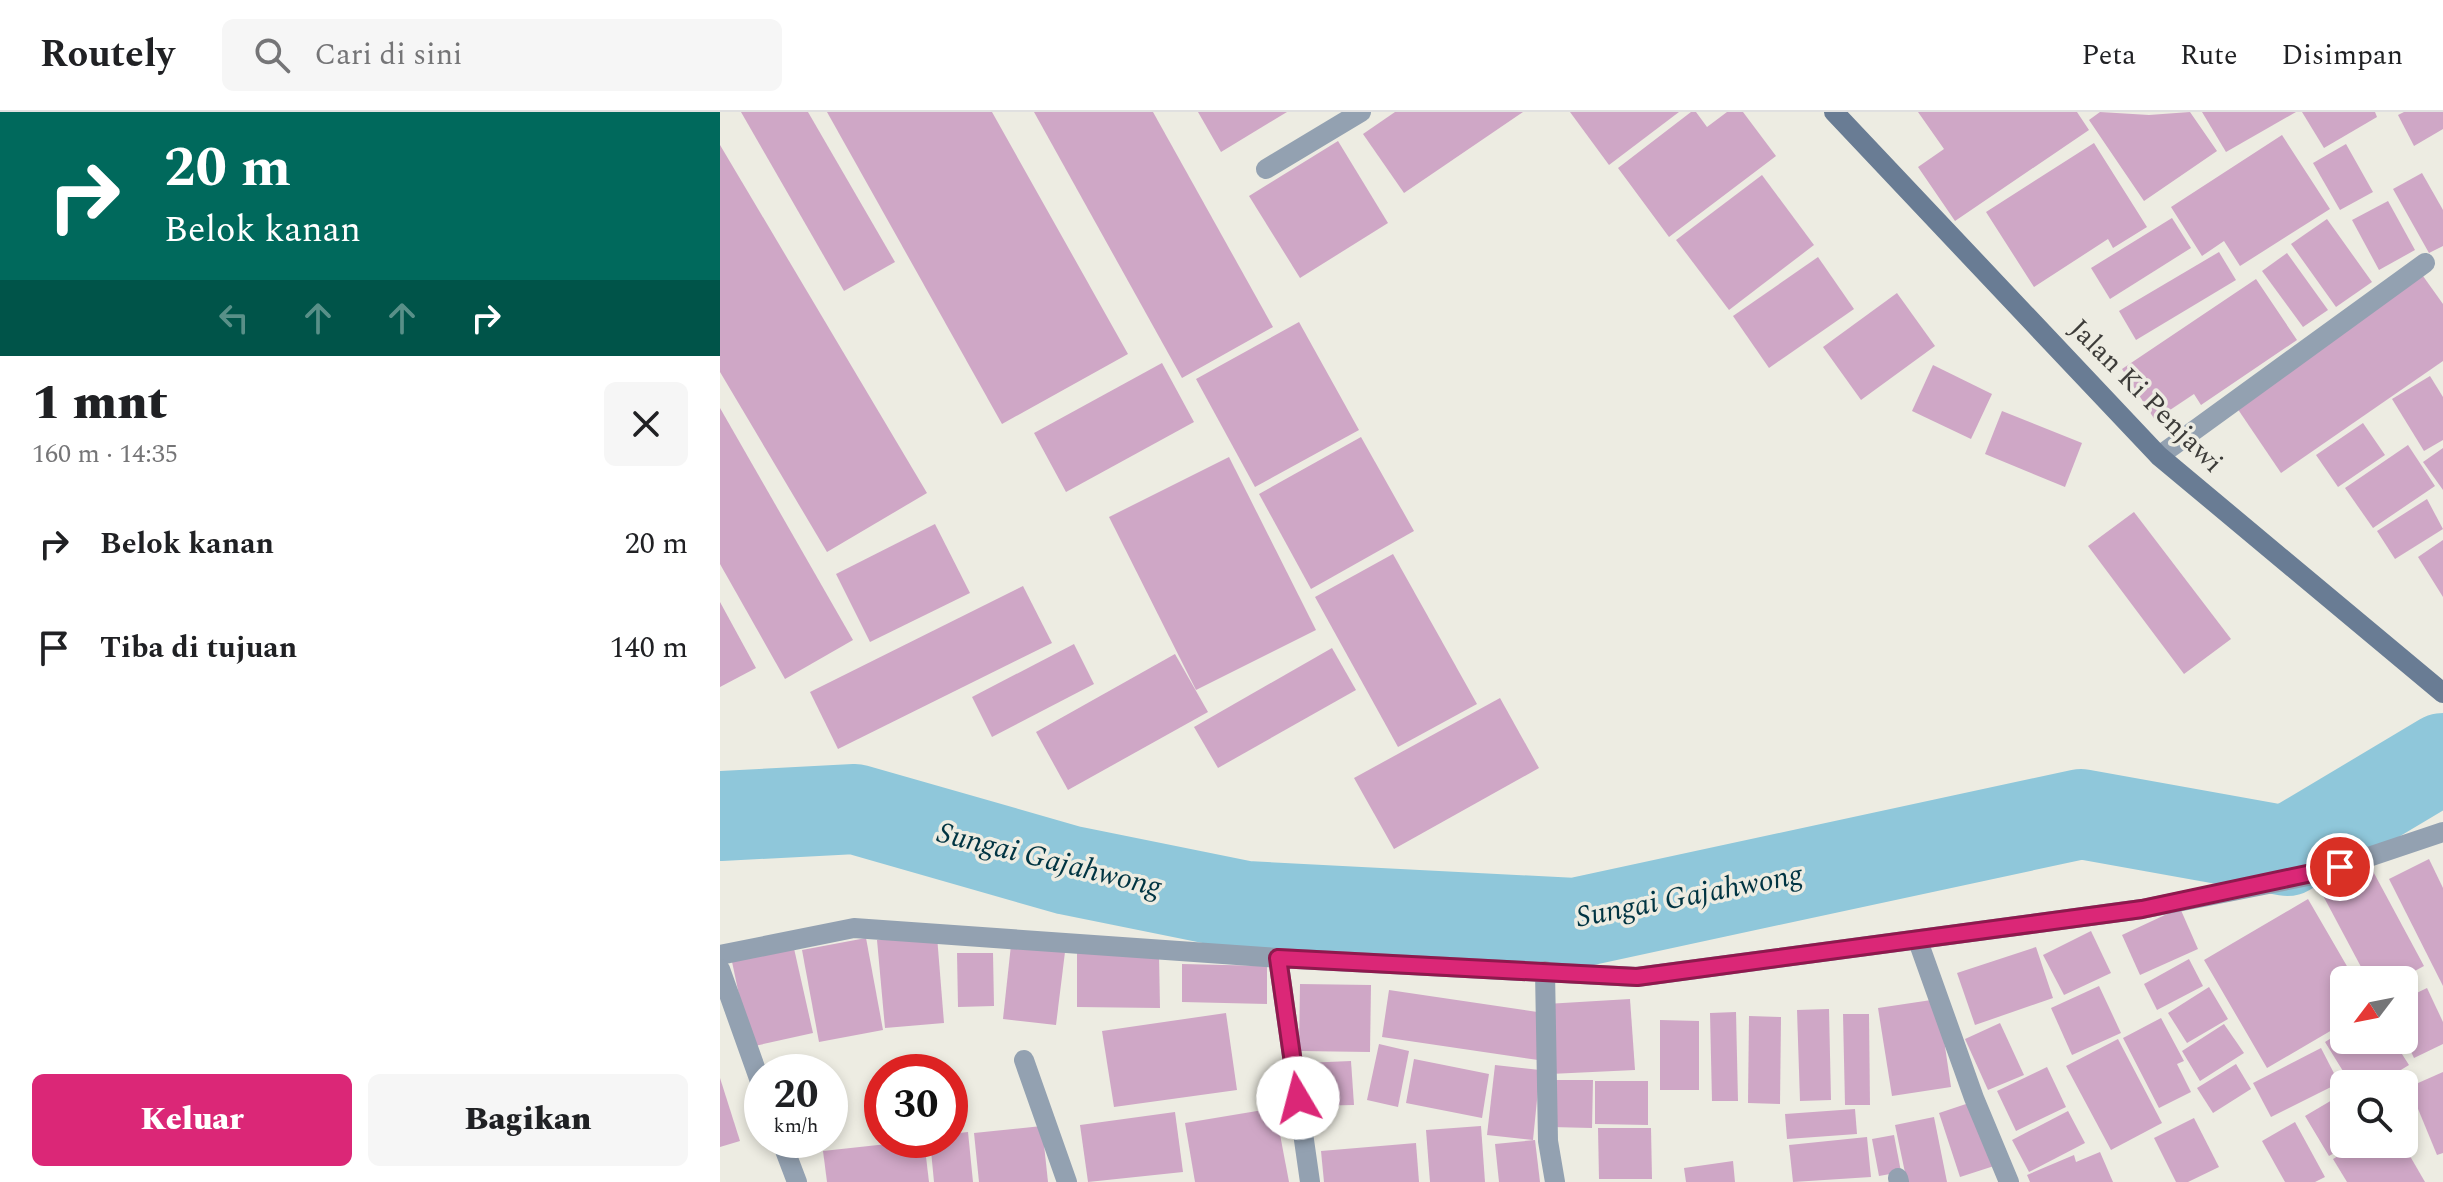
<!DOCTYPE html>
<html lang="id">
<meta charset="utf-8">
<style>
body{margin:0;font-family:Spectral,serif;background:#f6f6f6;color:#202124;height:100vh;display:flex;flex-direction:column;font-size:30px;white-space:nowrap}
*{box-sizing:border-box;margin:0}
p{font-size:26px;color:#757577}
.icon{flex:none;width:44px;height:44px;fill:none;stroke:currentColor;stroke-width:2;stroke-linecap:round;stroke-linejoin:round}
.map{position:relative;flex:1;overflow:hidden}
.drawer{display:flex;flex-direction:column;background:#fff;width:720px}
.drawer>*{flex:none}
.top-card{background:#00695c;color:#fff;overflow:hidden}
.needle{width:52px;rotate:238deg}
.tools{position:absolute;left:1610px;top:854px;display:grid;gap:16px}
.tools a{display:grid;place-items:center;width:88px;height:88px;border-radius:12px;background:#fff;box-shadow:0 4px 12px #0003;font-size:40px}
.speed{position:absolute;left:24px;top:942px;display:flex;gap:16px;font-size:40px;font-weight:700;text-align:center}
.speed>*{display:grid;place-content:center;width:104px;height:104px;border-radius:50%;background:#fff;box-shadow:0 4px 12px #0003;line-height:1}
.speed small{font-size:20px;font-weight:400}
.speed .limit{border:12px solid #d22;background:#fff;color:#111}
.pin{position:absolute;display:grid;place-items:center;width:68px;height:68px;color:#fff;margin:-34px;border:4px solid #fff;border-radius:50%;box-shadow:0 2px 8px #0007}
.me{position:absolute;width:88px;margin:-44px;rotate:352deg;stroke-linejoin:round;filter:drop-shadow(0 0 6px #0008)}
.turn{display:flex;align-items:center;gap:28px;height:168px;padding:0 32px;font-size:36px}
.turn .icon{width:104px;height:104px;stroke-width:2.5}
.turn b{display:block;font-size:56px;line-height:68px}
.lanes{display:flex;align-items:center;height:76px;padding:0 32px;background:#0003;justify-content:center;gap:40px;direction:ltr}
.lanes .off{opacity:.35}
.round{display:grid;place-items:center;flex:none;width:84px;height:84px;border-radius:12px;background:#f6f6f6}
.summary{display:flex;align-items:center;justify-content:space-between;height:136px;padding:0 32px}
h1{font-size:48px;font-weight:800;line-height:60px}
.action{display:flex;gap:16px;margin-top:auto;padding:16px 32px}
.action a{flex:1;height:92px;border-radius:12px;background:#db2777;color:#fff;font-size:32px;font-weight:800;line-height:92px;text-align:center}
.action a+a{background:#f6f6f6;color:#202124}
ul{padding:0;list-style:none}
li{display:flex;align-items:center;gap:24px;height:104px;padding:0 32px}
li div{flex:1}
li b{display:block;font-size:30px}
li em{font-style:normal}
header{display:flex;align-items:center;gap:48px;box-sizing:border-box;height:112px;padding:0 40px;background:#fff;border-bottom:2px solid #e0e0e0}
header strong{font-size:38px}
nav{display:flex;gap:44px;margin-inline-start:auto;font-size:28px}
.search{width:560px;height:72px;background:#f6f6f6;display:flex;align-items:center;gap:20px;box-sizing:border-box;padding:0 28px;border-radius:12px;color:#757577;font-size:30px}
main{display:flex;flex:1;min-height:0}
.map>svg:first-child{display:block}
.lines{fill:none;stroke-linecap:round;stroke-linejoin:round}
.river{stroke:#8fc7da;stroke-width:90}
.building{fill:#cfa7c6}
.minor{stroke:#93a1b1;stroke-width:20}
.secondary{stroke:#697c94;stroke-width:20}
.route-casing{stroke:#8e194d;stroke-width:20}
.route{stroke:#db2777;stroke-width:14}
.labels{text-anchor:middle;dominant-baseline:central;stroke-width:7;stroke-linejoin:round;paint-order:stroke}
.street-label{font-size:28px;fill:#3d3c39;stroke:#edece2}
.water-label{font-size:30px;font-style:italic;fill:#003442;stroke:#edece2}
</style>
<header>
<strong>Routely</strong>
<div class="search"><svg class="icon" aria-label="search" viewBox="0 0 24 24"><circle cx="10" cy="10" r="6"/><path d="M15 15l6 6"/></svg>Cari di sini</div>
<nav><a>Peta</a><a>Rute</a><a>Disimpan</a></nav>
</header>
<main>
<section class="drawer">
<div class="top-card">
<div class="turn"><svg class="icon" aria-label="right" viewBox="0 0 24 24"><path d="M7 20v-9h11M14 6l5 5-5 5"/></svg><div><b>20 m</b>Belok kanan</div></div>
<div class="lanes"><svg class="icon off" aria-label="left" viewBox="0 0 24 24"><path d="M17 20v-9H6M10 6l-5 5 5 5"/></svg><svg class="icon off" aria-label="ahead" viewBox="0 0 24 24"><path d="M12 20V5M6 11l6-6 6 6"/></svg><svg class="icon off" aria-label="ahead" viewBox="0 0 24 24"><path d="M12 20V5M6 11l6-6 6 6"/></svg><svg class="icon" aria-label="right" viewBox="0 0 24 24"><path d="M7 20v-9h11M14 6l5 5-5 5"/></svg></div>
</div>
<div class="summary"><div><h1>1 mnt</h1><p>160 m · 14:35</p></div><a class="round"><svg class="icon" aria-label="close" viewBox="0 0 24 24"><path d="M6 6l12 12M18 6L6 18"/></svg></a></div>
<ul>
<li><svg class="icon" aria-label="right" viewBox="0 0 24 24"><path d="M7 20v-9h11M14 6l5 5-5 5"/></svg><div><b>Belok kanan</b></div><em>20 m</em></li>
<li><svg class="icon" aria-label="arrive" viewBox="0 0 24 24"><path d="M6 21V4h12l-3 4 3 4H6"/></svg><div><b>Tiba di tujuan</b></div><em>140 m</em></li>
</ul>
<div class="action"><a>Keluar</a><a>Bagikan</a></div>
</section>
<div class="map">
<svg width="1723" height="1070" viewBox="0 0 1723 1070">
<rect width="100%" height="100%" fill="#edece2"/>
<g class="lines">
<!-- river -->
<path class="river" d="M 0,704 L 135,697 L 348,758 L 526,794 L 855,811 L 1361,702 L 1567,739 L 1723,646"/>
</g>
<!-- building -->
<g class="building">
<path d="M 21,0 L 88,0 L 175,150 L 124,179 Z"/>
<path d="M 107,0 L 272,0 L 408,242 L 282,312 Z"/>
<path d="M 314,0 L 433,0 L 553,215 L 462,266 Z"/>
<path d="M 478,0 L 567,0 L 501,40 Z"/>
<path d="M 675,0 L 803,0 L 684,81 L 643,22 Z"/>
<path d="M 850,0 L 959,0 L 889,53 Z"/>
<path d="M 971,0 L 976,0 L 987,15 L 1007,0 L 1023,0 L 1056,44 L 949,125 L 898,56 Z"/>
<path d="M 1198,0 L 1357,0 L 1369,18 L 1235,109 L 1198,55 L 1224,37 Z"/>
<path d="M 1380,0 L 1429,3 L 1470,0 L 1497,39 L 1424,89 L 1369,8 Z"/>
<path d="M 1482,0 L 1576,0 L 1506,40 Z"/>
<path d="M 1582,0 L 1655,0 L 1657,5 L 1604,36 Z"/>
<path d="M 1684,0 L 1723,0 L 1723,17 L 1694,34 L 1678,3 Z"/>
<path d="M 1562,23 L 1610,97 L 1520,154 L 1504,129 L 1482,144 L 1451,95 Z"/>
<path d="M 618,29 L 668,111 L 580,166 L 529,84 Z"/>
<path d="M 1374,31 L 1427,115 L 1393,136 L 1388,127 L 1314,175 L 1266,100 Z"/>
<path d="M 1626,32 L 1653,80 L 1620,98 L 1593,51 Z"/>
<path d="M 0,33 L 207,381 L 107,440 L 0,260 Z"/>
<path d="M 1702,61 L 1723,98 L 1723,134 L 1709,141 L 1673,77 Z"/>
<path d="M 1042,63 L 1094,133 L 1009,198 L 956,128 Z"/>
<path d="M 1668,89 L 1695,138 L 1659,158 L 1632,108 Z"/>
<path d="M 1452,106 L 1471,136 L 1390,187 L 1371,156 Z"/>
<path d="M 1607,107 L 1652,170 L 1616,195 L 1571,132 Z"/>
<path d="M 1499,140 L 1516,168 L 1416,228 L 1399,199 Z"/>
<path d="M 1567,141 L 1608,198 L 1583,215 L 1542,159 Z"/>
<path d="M 1098,145 L 1134,197 L 1049,256 L 1013,204 Z"/>
<path d="M 1703,164 L 1723,192 L 1723,249 L 1561,361 L 1515,293 Z"/>
<path d="M 1536,167 L 1577,228 L 1481,293 L 1474,282 L 1435,308 L 1402,257 Z"/>
<path d="M 1177,181 L 1215,234 L 1141,288 L 1103,235 Z"/>
<path d="M 579,210 L 639,318 L 535,375 L 476,267 Z"/>
<path d="M 442,251 L 474,310 L 346,380 L 314,321 Z"/>
<path d="M 1213,253 L 1272,282 L 1251,327 L 1192,299 Z"/>
<path d="M 1710,264 L 1723,285 L 1723,328 L 1704,339 L 1672,287 Z"/>
<path d="M 0,296 L 133,528 L 65,567 L 0,452 Z"/>
<path d="M 1282,299 L 1362,331 L 1345,375 L 1265,342 Z"/>
<path d="M 1643,311 L 1665,343 L 1618,375 L 1596,343 Z"/>
<path d="M 641,325 L 694,419 L 591,477 L 539,382 Z"/>
<path d="M 1688,333 L 1715,374 L 1653,416 L 1625,376 Z"/>
<path d="M 1723,336 L 1723,378 L 1703,350 Z"/>
<path d="M 509,345 L 596,518 L 476,578 L 389,405 Z"/>
<path d="M 1707,387 L 1723,417 L 1675,447 L 1657,419 Z"/>
<path d="M 1414,400 L 1511,527 L 1464,562 L 1368,434 Z"/>
<path d="M 215,412 L 250,481 L 150,530 L 116,462 Z"/>
<path d="M 1723,428 L 1723,485 L 1698,445 Z"/>
<path d="M 673,442 L 757,592 L 678,635 L 595,485 Z"/>
<path d="M 303,474 L 332,531 L 118,637 L 90,580 Z"/>
<path d="M 0,490 L 36,556 L 0,575 Z"/>
<path d="M 354,532 L 374,572 L 272,625 L 252,585 Z"/>
<path d="M 612,536 L 636,578 L 498,656 L 474,615 Z"/>
<path d="M 455,542 L 488,600 L 348,678 L 316,620 Z"/>
<path d="M 780,586 L 819,656 L 674,737 L 634,666 Z"/>
<path d="M 1709,747 L 1723,776 L 1723,874 L 1669,767 Z"/>
<path d="M 1648,750 L 1704,854 L 1678,868 L 1648,868 L 1599,776 Z"/>
<path d="M 1588,787 L 1635,868 L 1624,868 L 1624,911 L 1547,956 L 1484,848 Z"/>
<path d="M 1460,796 L 1478,837 L 1420,863 L 1402,823 Z"/>
<path d="M 1371,819 L 1391,861 L 1344,883 L 1323,843 Z"/>
<path d="M 217,824 L 224,911 L 165,916 L 157,828 Z"/>
<path d="M 146,826 L 163,918 L 99,930 L 82,838 Z"/>
<path d="M 73,832 L 93,921 L 30,935 L 11,845 Z"/>
<path d="M 291,833 L 345,840 L 336,913 L 283,907 Z"/>
<path d="M 1316,835 L 1333,886 L 1255,913 L 1237,861 Z"/>
<path d="M 237,841 L 273,841 L 274,894 L 238,895 Z"/>
<path d="M 357,841 L 439,843 L 440,896 L 357,895 Z"/>
<path d="M 1469,847 L 1483,874 L 1437,898 L 1424,872 Z"/>
<path d="M 462,852 L 547,854 L 547,892 L 462,890 Z"/>
<path d="M 580,872 L 651,873 L 650,940 L 579,939 Z"/>
<path d="M 1379,874 L 1401,921 L 1352,943 L 1331,896 Z"/>
<path d="M 1489,875 L 1508,907 L 1467,931 L 1448,901 Z"/>
<path d="M 1707,876 L 1723,910 L 1723,932 L 1694,946 L 1684,925 L 1684,887 Z"/>
<path d="M 669,878 L 824,901 L 818,948 L 662,925 Z"/>
<path d="M 910,887 L 915,958 L 830,962 L 826,892 Z"/>
<path d="M 1218,887 L 1231,975 L 1172,984 L 1158,896 Z"/>
<path d="M 1109,897 L 1111,988 L 1080,989 L 1077,898 Z"/>
<path d="M 1016,900 L 1018,989 L 992,989 L 990,901 Z"/>
<path d="M 506,901 L 517,978 L 394,995 L 382,919 Z"/>
<path d="M 1123,902 L 1149,902 L 1150,993 L 1125,993 Z"/>
<path d="M 1029,904 L 1061,905 L 1060,992 L 1028,991 Z"/>
<path d="M 1441,906 L 1464,949 L 1457,952 L 1471,980 L 1439,996 L 1403,926 Z"/>
<path d="M 940,908 L 979,909 L 979,978 L 940,978 Z"/>
<path d="M 1280,911 L 1304,963 L 1268,978 L 1245,927 Z"/>
<path d="M 1504,912 L 1524,941 L 1480,969 L 1462,939 Z"/>
<path d="M 1624,918 L 1624,928 L 1673,928 L 1689,953 L 1658,972 L 1631,972 L 1605,930 Z"/>
<path d="M 1398,927 L 1442,1011 L 1391,1038 L 1346,954 Z"/>
<path d="M 659,932 L 689,939 L 678,995 L 647,988 Z"/>
<path d="M 1601,936 L 1619,971 L 1551,1005 L 1533,971 Z"/>
<path d="M 694,947 L 769,962 L 762,1006 L 686,991 Z"/>
<path d="M 631,949 L 634,993 L 587,994 L 584,951 Z"/>
<path d="M 1516,952 L 1531,977 L 1493,1001 L 1477,976 Z"/>
<path d="M 775,953 L 820,958 L 813,1028 L 767,1023 Z"/>
<path d="M 1327,955 L 1346,995 L 1296,1019 L 1277,979 Z"/>
<path d="M 1723,960 L 1723,1041 L 1717,1043 L 1689,975 Z"/>
<path d="M 0,966 L 20,1029 L 0,1035 Z"/>
<path d="M 831,968 L 873,968 L 872,1016 L 831,1015 Z"/>
<path d="M 875,969 L 928,969 L 928,1013 L 875,1012 Z"/>
<path d="M 1624,981 L 1624,1032 L 1630,1032 L 1609,1044 L 1585,1004 Z"/>
<path d="M 1252,990 L 1274,1054 L 1240,1065 L 1219,1001 Z"/>
<path d="M 555,996 L 569,1070 L 475,1070 L 465,1011 Z"/>
<path d="M 1135,997 L 1137,1022 L 1067,1027 L 1065,1002 Z"/>
<path d="M 1348,999 L 1365,1031 L 1309,1060 L 1292,1028 Z"/>
<path d="M 455,1000 L 463,1060 L 368,1070 L 360,1013 Z"/>
<path d="M 1214,1005 L 1227,1070 L 1187,1070 L 1175,1013 Z"/>
<path d="M 1474,1006 L 1499,1055 L 1468,1070 L 1456,1070 L 1434,1026 Z"/>
<path d="M 1575,1010 L 1605,1065 L 1595,1070 L 1565,1070 L 1542,1029 Z"/>
<path d="M 322,1014 L 328,1070 L 259,1070 L 254,1021 Z"/>
<path d="M 761,1014 L 765,1070 L 710,1070 L 706,1018 Z"/>
<path d="M 878,1016 L 931,1016 L 932,1067 L 879,1067 Z"/>
<path d="M 248,1020 L 253,1070 L 214,1070 L 210,1028 L 230,1028 L 230,1022 Z"/>
<path d="M 1174,1023 L 1181,1060 L 1159,1064 L 1152,1027 Z"/>
<path d="M 1147,1025 L 1151,1065 L 1073,1070 L 1069,1033 Z"/>
<path d="M 204,1028 L 209,1070 L 107,1070 L 103,1039 Z"/>
<path d="M 815,1028 L 820,1070 L 779,1070 L 775,1032 Z"/>
<path d="M 696,1031 L 699,1070 L 604,1070 L 601,1039 Z"/>
<path d="M 1639,1032 L 1683,1032 L 1705,1070 L 1627,1070 L 1613,1047 Z"/>
<path d="M 1380,1040 L 1393,1070 L 1310,1070 L 1307,1063 L 1354,1043 L 1356,1050 Z"/>
<path d="M 1013,1049 L 1015,1070 L 966,1070 L 964,1056 Z"/>
</g>
<g class="lines">
<!-- minor -->
<g class="minor">
<path d="M 546,57 L 641,0"/>
<path d="M 1439,344 L 1705,151"/>
<path d="M 1198,829 L 1254,986 L 1289,1070"/>
<path d="M 0,843 L 134,816 L 558,846 L 917,865 L 1422,797 L 1598,762 L 1723,720"/>
<path d="M 558,846 L 590,1070"/>
<path d="M 0,857 L 42,975"/>
<path d="M 825,859 L 828,1029 L 835,1070"/>
<path d="M 304,948 L 347,1070"/>
<path d="M 61,1028 L 77,1070"/>
<path d="M 1178,1066 L 1179,1070"/>
</g>
<!-- secondary -->
<path class="secondary" d="M 1114,0 L 1439,344 L 1723,581"/>
</g>
<g class="lines">
<!-- route casing -->
<g class="route-casing">
<path id="route" d="M 578,986 L 558,846 L 917,865 L 1422,797 L 1620,755"/>
</g>
<!-- route -->
<use href="#route" class="route"/>
</g>
<g class="labels">
<!-- street labels -->
<g class="street-label">
<text transform="translate(1426 284) rotate(45)">Jalan Ki Penjawi</text>
</g>
<!-- water labels -->
<g class="water-label">
<text transform="translate(329 748) rotate(14)">Sungai Gajahwong</text>
<text transform="translate(969 784) rotate(-11)">Sungai Gajahwong</text>
</g>
</g>
</svg>
<div class="tools">
<a><svg class="needle" viewBox="-14 -14 28 28"><path d="M0-13l5 13h-10z" fill="#e53935"/><path d="M0 13l5-13h-10z" fill="#757577"/></svg></a>
<a><svg class="icon" aria-label="search" viewBox="0 0 24 24"><circle cx="10" cy="10" r="6"/><path d="M15 15l6 6"/></svg></a>
</div>
<div class="speed"><div>20<small>km/h</small></div><div class="limit">30</div></div>
<div class="pin" style="left:1620px;top:755px;background:#d93025"><svg class="icon" aria-label="arrive" viewBox="0 0 24 24"><path d="M6 21V4h12l-3 4 3 4H6"/></svg></div>
<svg class="me" style="left:578px;top:986px" viewBox="-20 -20 40 40"><circle r="19" fill="#fff"/><path d="M0-13L10 11 0 6-10 11z" fill="#db2777"/></svg>
</div>
</main>
